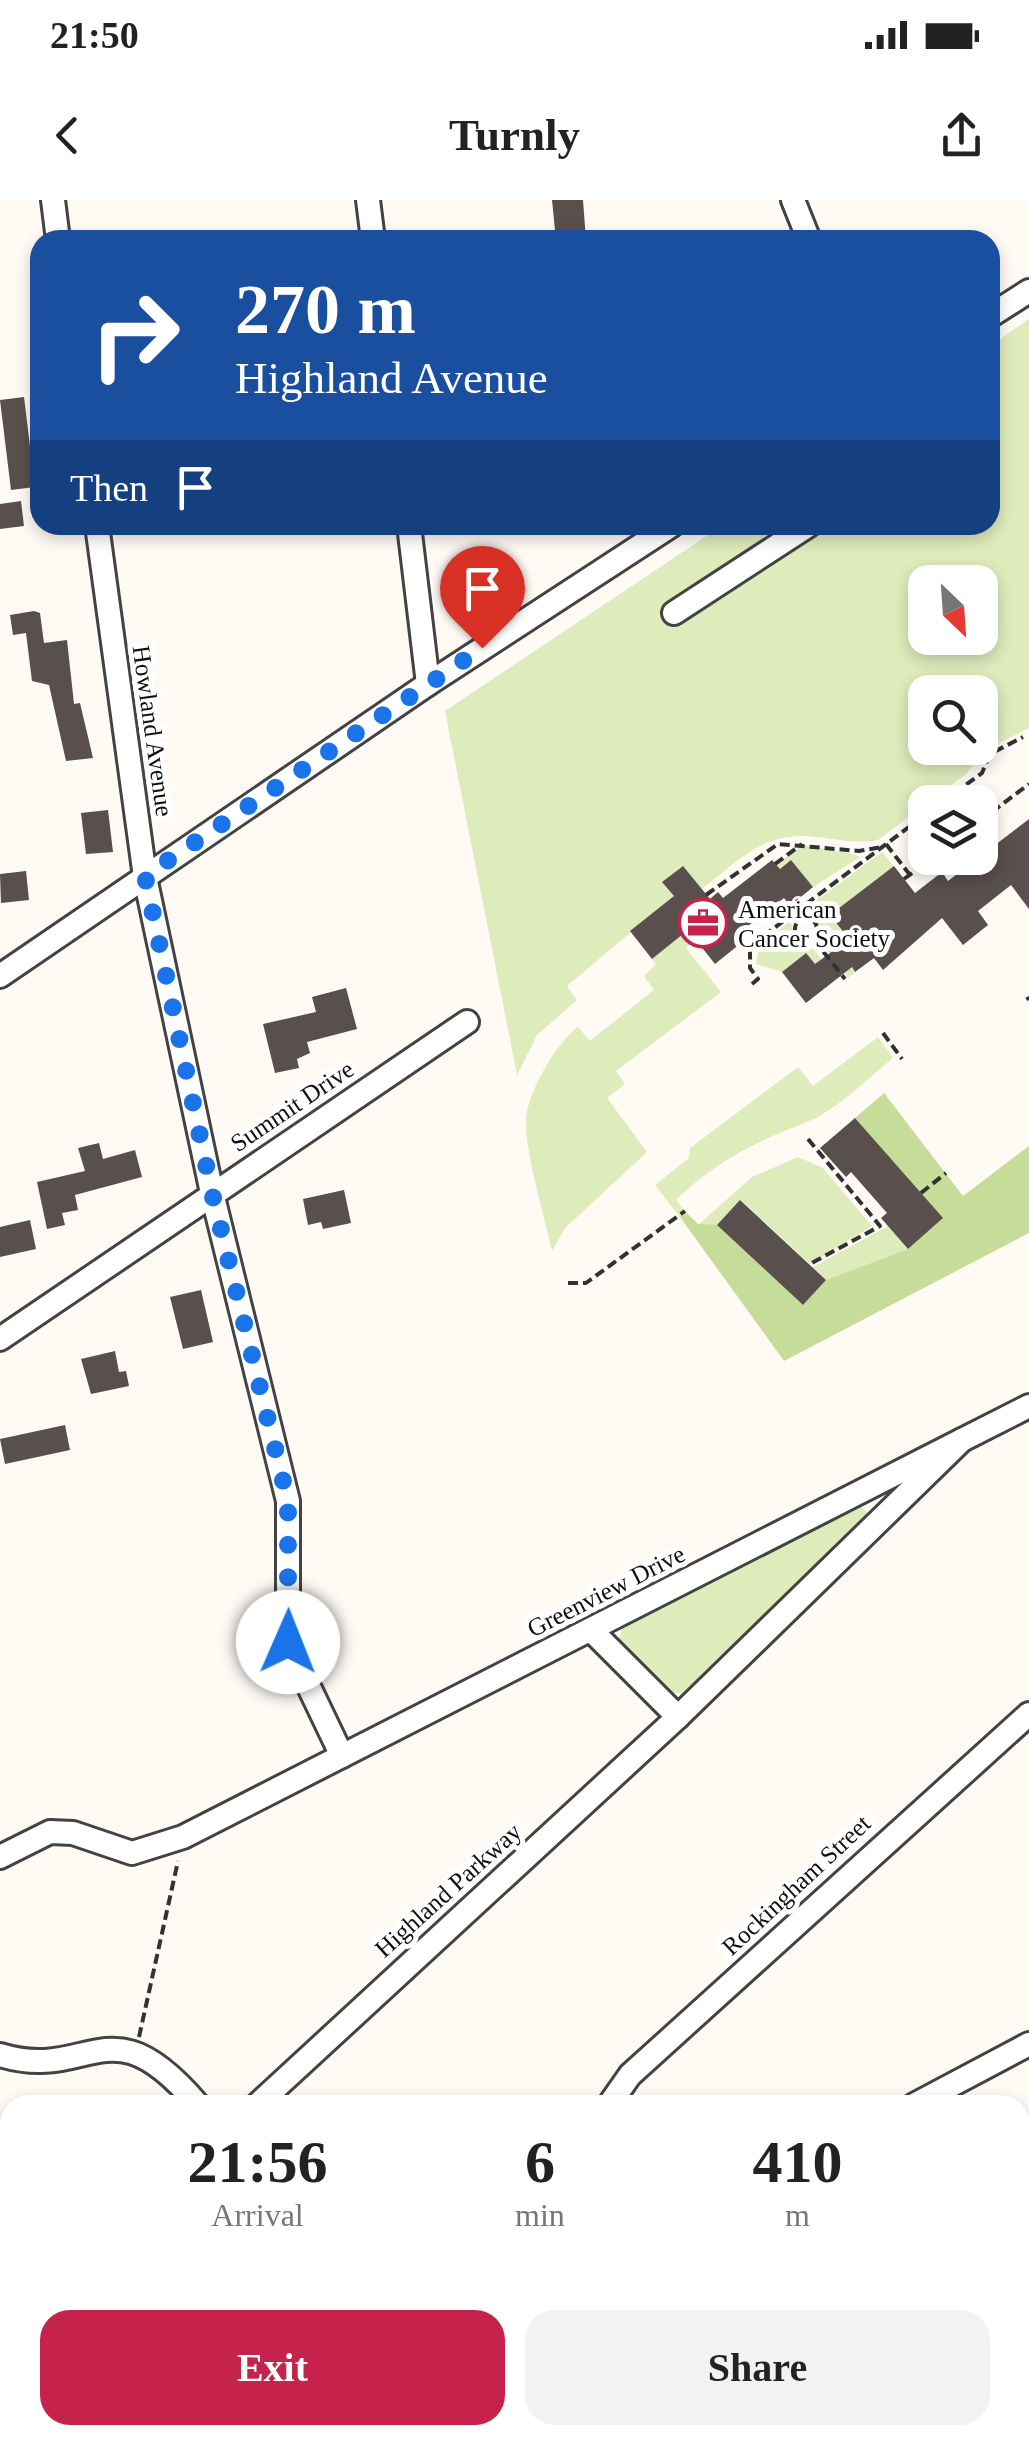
<!DOCTYPE html>
<style>
body{margin:0;font-family:"Times New Roman",serif;background:#f2f2f2;color:#222;height:100vh;display:flex;flex-direction:column;font-size:38px;white-space:nowrap}
*{box-sizing:border-box;margin:0}
p{font-size:32px;color:#767676}
.icon{flex:none;width:55px;height:55px;fill:none;stroke:currentColor;stroke-width:2;stroke-linecap:round;stroke-linejoin:round}
.map{position:relative;flex:1;overflow:hidden}
.details{position:absolute;left:0px;top:1895px;width:1030px;height:350px;display:flex;flex-direction:column;background:#fff;border-radius:30px 30px 0 0;box-shadow:0 5px 15px #0003}
.details>*{flex:none}
.banner{position:absolute;left:30px;top:30px;width:970px;height:305px;border-radius:30px;box-shadow:0 5px 15px #0003;background:#1a4fa0;color:#fff;overflow:hidden}
.needle{width:65px;rotate:155deg}
.fabs{position:absolute;left:908px;top:365px;display:grid;gap:20px}
.fabs a{display:grid;place-items:center;width:90px;height:90px;border-radius:20px;background:#fff;box-shadow:0 5px 15px #0003;font-size:50px}
.pin{position:absolute;display:grid;place-items:center;width:85px;height:85px;color:#fff;margin:-102px -42px;border-radius:50% 50% 50% 0;rotate:-45deg;box-shadow:0 0 10px #0007}
.pin .icon{rotate:45deg}
.me{position:absolute;width:110px;margin:-55px;rotate:1deg;stroke-linejoin:round;filter:drop-shadow(0 0 8px #0008)}
.turn{display:flex;align-items:center;gap:35px;height:210px;padding:0 40px;font-size:45px}
.turn .icon{width:130px;height:130px;stroke-width:2.5}
.turn b{display:block;font-size:70px;line-height:85px}
.then{display:flex;align-items:center;height:95px;padding:0 40px;background:#0003;gap:20px;font-size:38px}
.eta{display:flex;justify-content:space-evenly;align-items:center;height:170px;text-align:center}
.eta b{font-size:60px;font-weight:700;line-height:70px}
.button{display:flex;gap:20px;margin-top:auto;padding:20px 40px}
.button a{flex:1;height:115px;border-radius:30px;background:#c5234c;color:#fff;font-size:40px;font-weight:700;line-height:115px;text-align:center}
.button a+a{background:#f2f2f2;color:#222}
.status{display:flex;justify-content:space-between;align-items:center;height:70px;padding:0 50px;background:#fff;direction:ltr}
.status svg{height:28px;fill:currentColor}
header{display:flex;justify-content:space-between;align-items:center;height:130px;padding:0 40px;background:#fff;font-size:45px;font-weight:700}
.map>svg:first-child{display:block}
.green{fill:#deebbb;fill-rule:evenodd}
.forest{fill:#c6dd9a}
.building{fill:#594f4c}
.lines{fill:none;stroke-linecap:round;stroke-linejoin:round}
.minor-casing{stroke:#434343;stroke-width:28}
.path{stroke:#323232;stroke-width:4;stroke-dasharray:10 5;stroke-linecap:butt}
.minor{stroke:#fff;stroke-width:22}
.route{stroke:#1a73e8;stroke-width:18;stroke-dasharray:0 32.4}
.labels{text-anchor:middle;dominant-baseline:central;stroke-width:10;stroke-linejoin:round;paint-order:stroke}
.street-label{font-size:25px;fill:#101010;stroke:#fff}
.poi-label{font-size:25px;fill:#101010;stroke:#fff;text-anchor:start}
</style>
<div class="status"><b>21:50</b><svg viewBox="0 0 49 12"><path d="M0 12V9h3v3zM5 12V6h3v6zM10 12V3h3v9zM15 12V0h3v12zM26 1h20v11H26zM47 4h2v5h-2z"/></svg></div>
<header><svg class="icon" aria-label="back" viewBox="0 0 24 24"><path d="M15 5l-7 7 7 7"/></svg>Turnly<svg class="icon" aria-label="share" viewBox="0 0 24 24"><path d="M12 15V3M7 8l5-5 5 5M5 13v7h14v-7"/></svg></header>
<div class="map">
<svg width="1029" height="2245" viewBox="0 0 1029 2245">
<rect width="100%" height="100%" fill="#fffaf4"/>
<!-- green -->
<g class="green">
<path d="M 1029,119 L 1029,528 L 987,549 L 965,575 L 878,640 C 856,644 836,639 814,637 C 766,630 737,661 702,689 L 682,666 L 663,682 L 674,696 L 567,786 L 577,800 L 537,835 L 517,875 L 445,511 L 723,325 L 990,325 L 990,146 ZM 925,382 L 980,382 L 980,438 L 925,438 ZM 925,492 L 980,492 L 980,548 L 925,548 Z"/>
<path d="M 803,645 L 854,654 L 860,657 L 813,687 L 791,660 L 779,669 L 776,665 Z"/>
<path d="M 882,652 L 894,666 L 831,715 L 849,739 L 837,748 L 855,772 L 848,778 L 819,739 L 818,721 L 801,712 Z"/>
<path d="M 790,721 L 797,741 L 809,742 L 823,762 L 817,767 L 805,753 L 782,772 L 756,764 L 759,747 Z"/>
<path d="M 688,730 L 696,739 L 686,748 L 721,792 L 616,871 L 625,884 L 607,898 L 647,952 L 565,1028 L 552,1051 C 545,1017 525,953 526,920 C 527,893 556,843 578,827 L 590,841 L 654,790 L 644,776 L 656,764 L 652,759 Z"/>
<path d="M 878,837 L 893,858 C 868,878 837,910 807,922 C 755,942 716,961 676,1000 L 687,1013 L 680,1017 L 655,985 L 689,958 L 690,948 L 798,867 L 813,886 Z"/>
<path d="M 798,957 L 823,968 L 872,1026 L 810,1064 L 741,1000 L 717,1025 L 698,1025 L 752,977 Z"/>
<path d="M 888,1026 L 908,1049 L 826,1080 L 813,1067 Z"/>
<path d="M 858,1302 L 867,1313 L 860,1324 L 681,1494 L 659,1490 L 619,1441 L 623,1423 Z"/>
</g>
<!-- forest -->
<path class="forest" d="M 884,893 L 963,996 L 1029,946 L 1029,1033 L 784,1161 L 680,1017 L 687,1013 L 698,1024 L 717,1025 L 803,1105 L 826,1080 L 908,1049 L 942,1019 L 855,918 Z"/>
<!-- building -->
<g class="building">
<path d="M 552,0 L 583,0 L 586,40 L 556,40 Z"/>
<path d="M 24,197 L 35,287 L 11,290 L 0,200 Z"/>
<path d="M 21,301 L 24,326 L 0,329 L 0,304 Z"/>
<path d="M 34,411 L 40,413 L 44,443 L 67,440 L 74,504 L 80,503 L 93,558 L 66,561 L 49,485 L 32,481 L 26,433 L 13,435 L 10,415 Z"/>
<path d="M 108,610 L 113,652 L 86,654 L 81,613 Z"/>
<path d="M 1029,619 L 1029,709 L 1011,685 L 978,711 L 988,725 L 963,745 L 942,718 L 883,770 L 874,758 L 855,772 L 852,767 L 806,803 L 782,772 L 806,753 L 815,764 L 849,739 L 830,715 L 894,666 L 915,693 L 942,672 L 948,681 Z"/>
<path d="M 772,660 L 780,669 L 791,660 L 813,687 L 790,706 L 784,698 L 735,736 L 741,743 L 715,764 L 688,730 L 652,759 L 630,731 L 674,696 L 662,682 L 683,666 L 710,699 L 718,692 L 723,698 Z"/>
<path d="M 26,671 L 29,700 L 1,703 L 0,674 Z"/>
<path d="M 346,788 L 357,829 L 307,842 L 310,853 L 297,859 L 299,868 L 275,873 L 263,824 L 316,812 L 312,797 Z"/>
<path d="M 855,918 L 943,1018 L 908,1049 L 881,1018 L 887,1013 L 851,972 L 846,977 L 820,948 Z"/>
<path d="M 99,943 L 103,959 L 135,950 L 142,977 L 75,995 L 78,1010 L 62,1013 L 65,1025 L 47,1029 L 37,982 L 85,971 L 78,948 Z"/>
<path d="M 344,990 L 351,1023 L 323,1029 L 321,1022 L 308,1025 L 303,999 Z"/>
<path d="M 740,1000 L 826,1080 L 803,1105 L 717,1025 Z"/>
<path d="M 30,1020 L 36,1049 L 0,1057 L 0,1027 Z"/>
<path d="M 201,1090 L 213,1142 L 183,1149 L 170,1097 Z"/>
<path d="M 115,1151 L 119,1172 L 126,1171 L 129,1186 L 91,1194 L 81,1159 Z"/>
<path d="M 65,1225 L 70,1250 L 5,1264 L 0,1239 Z"/>
</g>
<g class="lines">
<!-- minor casing -->
<g class="minor-casing">
<g id="minor">
<path d="M 53,0 L 58,40"/>
<path d="M 368,0 L 373,40"/>
<path d="M 793,0 L 809,40"/>
<path d="M 990,116 L 1029,91"/>
<path d="M 97,325 L 145,677 L 212,993 L 288,1301 L 288,1443 L 342,1556"/>
<path d="M 409,325 L 428,484"/>
<path d="M 674,413 L 809,325"/>
<path d="M 0,776 L 428,484 L 672,325"/>
<path d="M 0,1139 L 467,822"/>
<path d="M 591,1430 L 678,1517"/>
<path d="M 0,1657 L 50,1632 L 73,1633 L 132,1653 L 183,1637 L 962,1240"/>
<path d="M 0,1855 C 91,1883 108,1799 198,1905"/>
<path d="M 257,1905 L 678,1517 L 962,1240 L 1029,1206"/>
<path d="M 609,1905 L 630,1875 L 1029,1514"/>
<path d="M 914,1905 L 1029,1844"/>
<path d="M 1020,2151 L 1029,2157"/>
<path d="M 1020,2187 L 1029,2174"/>
<path d="M 0,2201 L 10,2205"/>
<path d="M 78,2235 L 99,2245"/>
<path d="M 151,2245 L 151,2235"/>
<path d="M 374,2245 L 381,2235"/>
<path d="M 711,2245 L 718,2235"/>
<path d="M 980,2245 L 987,2235"/>
</g>
</g>
<!-- path -->
<g class="path">
<path d="M 942,602 L 982,573 L 990,554 L 1023,537"/>
<path d="M 980,621 L 1029,584"/>
<path d="M 980,635 L 990,649"/>
<path d="M 886,644 L 910,675"/>
<path d="M 775,664 L 802,644"/>
<path d="M 904,679 L 933,658"/>
<path d="M 706,695 L 778,644 L 859,651 L 882,647"/>
<path d="M 794,713 L 925,615"/>
<circle cx="806" cy="729" r="11"/>
<path d="M 814,740 L 845,779"/>
<path d="M 752,784 L 758,779 L 750,768 L 750,746 L 794,713 L 799,720"/>
<path d="M 1027,797 L 1029,800"/>
<path d="M 883,833 L 902,859"/>
<path d="M 808,939 L 880,1026 L 810,1064"/>
<path d="M 921,993 L 946,973"/>
<path d="M 568,1083 L 586,1083 L 685,1011"/>
<path d="M 139,1837 L 178,1661"/>
</g>
<!-- minor -->
<use href="#minor" class="minor"/>
</g>
<g class="lines">
<!-- route -->
<path class="route" d="M 288,1442 L 288,1301 L 212,993 L 145,676 L 482,448"/>
</g>
<!-- icons -->
<defs>
<g id="office-ring" transform="scale(2.5)"><circle r="9.5" fill="#fff" stroke="#c5234c" stroke-width="1.5"/><path d="M-6-3h4V-5.5h4V-3h4V5H-6ZM-1-4.5V-3h2v-1.5ZM-6 0V1H6V0Z" fill="#c5234c"/></g>
</defs>
<g fill-rule="evenodd">
<use href="#office-ring" x="703" y="723"/>
</g>
<g class="labels">
<!-- street labels -->
<g class="street-label">
<text transform="translate(153 531) rotate(82)">Howland Avenue</text>
<text transform="translate(292 906) rotate(-34)">Summit Drive</text>
<text transform="translate(606 1391) rotate(-27)">Greenview Drive</text>
<text transform="translate(796 1685) rotate(-43)">Rockingham Street</text>
<text transform="translate(448 1690) rotate(-42)">Highland Parkway</text>
</g>
<!-- poi labels -->
<g class="poi-label">
<text x="738" y="709">American<tspan x="738" dy="29">Cancer Society</tspan></text>
</g>
</g>
</svg>
<div class="fabs">
<a><svg class="needle" viewBox="-14 -14 28 28"><path d="M0-13l5 13h-10z" fill="#e53935"/><path d="M0 13l5-13h-10z" fill="#767676"/></svg></a>
<a><svg class="icon" aria-label="search" viewBox="0 0 24 24"><circle cx="10" cy="10" r="6"/><path d="M15 15l6 6"/></svg></a>
<a><svg class="icon" aria-label="layers" viewBox="0 0 24 24"><path d="M12 4l9 5-9 5-9-5zM3 14l9 5 9-5"/></svg></a>
</div>
<div class="pin" style="left:482px;top:448px;background:#d93025"><svg class="icon" aria-label="arrive" viewBox="0 0 24 24"><path d="M6 21V4h12l-3 4 3 4H6"/></svg></div>
<svg class="me" style="left:288px;top:1442px" viewBox="-20 -20 40 40"><circle r="19" fill="#fff"/><path d="M0-13L10 11 0 6-10 11z" fill="#1a73e8"/></svg>
<div class="banner">
<div class="turn"><svg class="icon" aria-label="right" viewBox="0 0 24 24"><path d="M7 20v-9h11M14 6l5 5-5 5"/></svg><div><b>270 m</b>Highland Avenue</div></div>
<div class="then">Then<svg class="icon" aria-label="arrive" viewBox="0 0 24 24"><path d="M6 21V4h12l-3 4 3 4H6"/></svg></div>
</div>
<section class="details">
<div class="eta">
<div><b>21:56</b><p>Arrival</p></div>
<div><b>6</b><p>min</p></div>
<div><b>410</b><p>m</p></div>
</div>
<div class="button"><a>Exit</a><a>Share</a></div>
</section>
</div>
